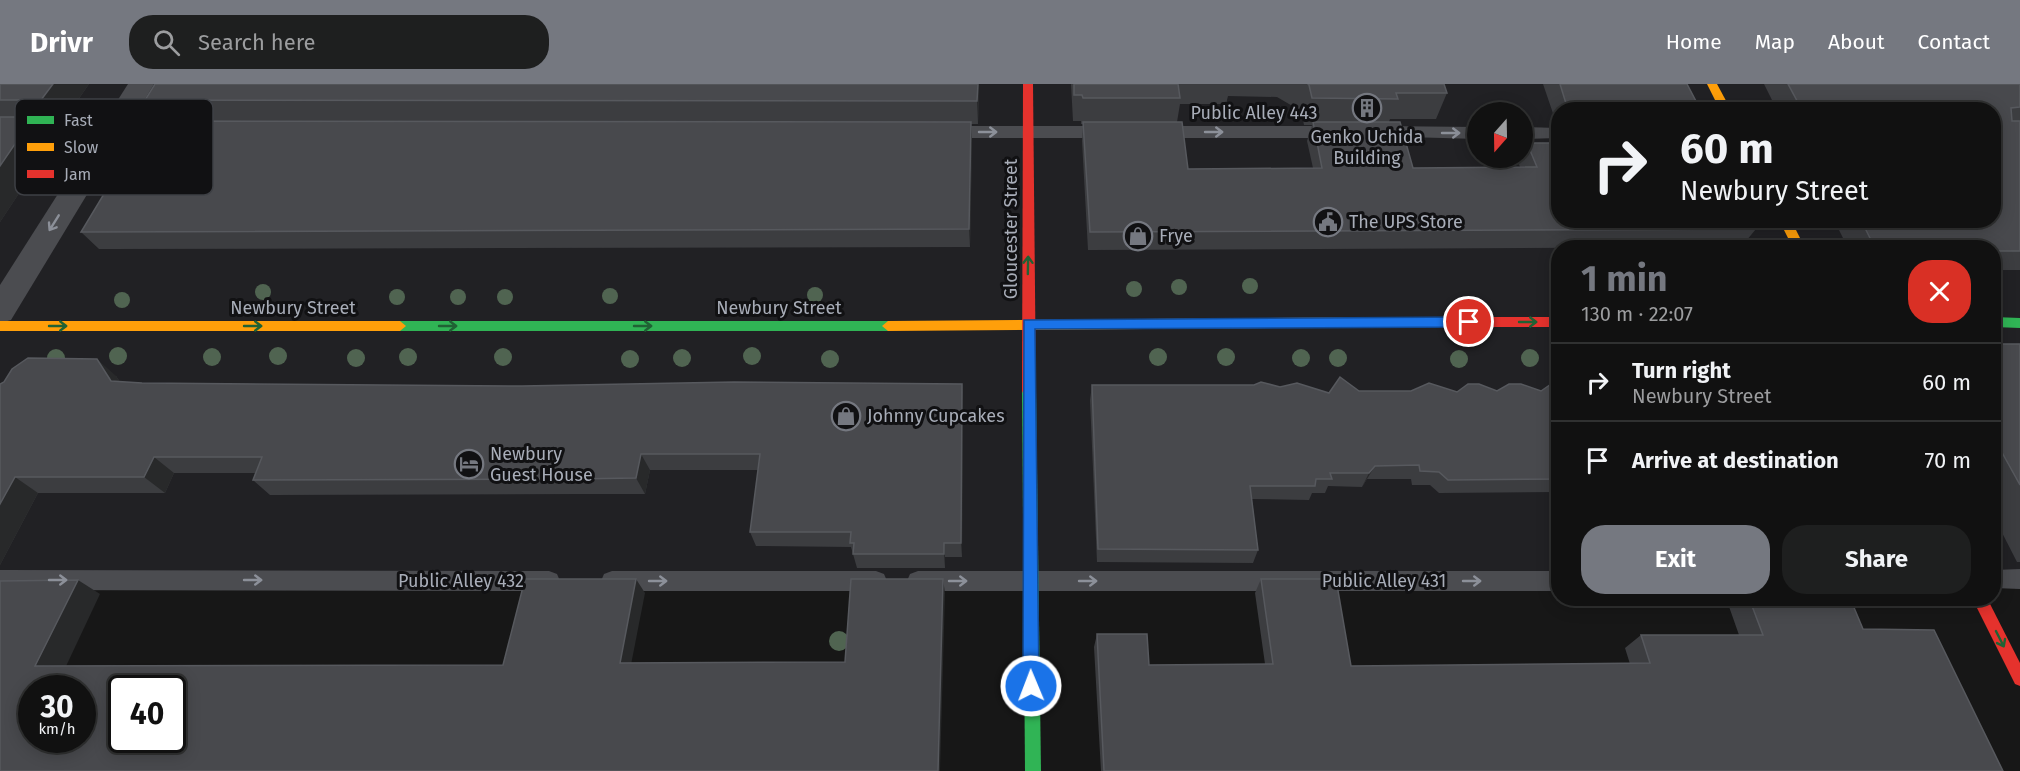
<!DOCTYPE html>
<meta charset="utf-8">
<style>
body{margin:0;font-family:"Fira Sans",sans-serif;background:#1e1f1f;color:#f1f3f6;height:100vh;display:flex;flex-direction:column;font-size:22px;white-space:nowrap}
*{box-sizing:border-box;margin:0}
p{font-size:20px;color:#9c9d9f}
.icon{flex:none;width:33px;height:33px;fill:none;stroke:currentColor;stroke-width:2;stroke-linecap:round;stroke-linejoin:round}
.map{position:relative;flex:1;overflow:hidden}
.sheet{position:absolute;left:1551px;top:156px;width:450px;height:366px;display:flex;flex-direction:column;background:#111;border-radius:24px;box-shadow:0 3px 15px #0003,0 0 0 2px #303131}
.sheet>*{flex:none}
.hud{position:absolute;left:1551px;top:18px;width:450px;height:126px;border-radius:24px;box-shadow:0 3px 15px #0003,0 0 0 2px #303131;background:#111;color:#f1f3f6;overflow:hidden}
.needle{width:39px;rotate:200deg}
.controls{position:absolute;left:1467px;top:18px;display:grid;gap:12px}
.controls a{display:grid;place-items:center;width:66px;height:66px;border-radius:50%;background:#111;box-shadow:0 3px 15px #0003,0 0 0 2px #303131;font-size:30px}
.speed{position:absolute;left:18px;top:591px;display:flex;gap:12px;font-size:30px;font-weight:700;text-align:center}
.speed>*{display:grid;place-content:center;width:78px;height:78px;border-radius:50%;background:#111;box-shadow:0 3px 15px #0003,0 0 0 2px #303131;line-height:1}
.speed small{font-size:15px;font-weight:400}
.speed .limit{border:3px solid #111;border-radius:9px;background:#fff;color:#111}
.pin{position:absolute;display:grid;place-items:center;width:51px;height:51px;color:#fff;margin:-26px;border:3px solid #fff;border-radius:50%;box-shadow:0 2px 6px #0007}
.me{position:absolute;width:66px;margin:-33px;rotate:359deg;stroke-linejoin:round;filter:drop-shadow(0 0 4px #0008)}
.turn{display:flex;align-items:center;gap:21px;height:126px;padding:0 30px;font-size:27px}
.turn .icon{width:78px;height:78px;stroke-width:2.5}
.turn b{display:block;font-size:42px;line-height:51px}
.round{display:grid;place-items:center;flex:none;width:63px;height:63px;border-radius:24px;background:#1e1f1f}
.summary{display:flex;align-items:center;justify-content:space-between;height:102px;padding:0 30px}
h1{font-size:36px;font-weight:700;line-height:45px;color:#757880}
.cta{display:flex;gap:12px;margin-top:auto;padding:12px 30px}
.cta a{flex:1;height:69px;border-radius:24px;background:#757880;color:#fff;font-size:24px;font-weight:700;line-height:69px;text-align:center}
.cta a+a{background:#1e1f1f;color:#f1f3f6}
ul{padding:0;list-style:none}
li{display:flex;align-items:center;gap:18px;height:78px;padding:0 30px;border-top:2px solid #303131}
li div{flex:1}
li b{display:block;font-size:22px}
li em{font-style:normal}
header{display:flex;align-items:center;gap:36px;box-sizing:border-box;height:84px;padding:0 30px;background:#757880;color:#fff}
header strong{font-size:28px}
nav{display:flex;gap:33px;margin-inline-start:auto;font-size:21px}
.search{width:420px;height:54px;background:#1e1f1f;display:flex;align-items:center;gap:15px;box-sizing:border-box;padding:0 21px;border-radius:24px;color:#9c9d9f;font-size:22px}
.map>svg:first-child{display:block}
.built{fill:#212124;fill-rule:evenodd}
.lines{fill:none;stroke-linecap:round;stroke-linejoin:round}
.lane{fill:#4b4c50;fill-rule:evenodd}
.street{fill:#4b4c50;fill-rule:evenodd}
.fast{fill:#30b455;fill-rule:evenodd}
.slow{fill:#ff9f0a;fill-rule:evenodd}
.jam{fill:#e5322d;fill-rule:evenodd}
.tree{fill:#506451}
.wall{fill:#3c3d40;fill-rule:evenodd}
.shaded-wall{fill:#28292a}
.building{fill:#48494d;stroke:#57595e;stroke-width:1.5;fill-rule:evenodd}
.oneway{stroke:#8c9099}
.oneway2{stroke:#206234}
.route{fill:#1a73e8;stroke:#114b97;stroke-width:1.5}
.labels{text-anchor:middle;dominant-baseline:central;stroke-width:6;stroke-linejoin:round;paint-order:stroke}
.street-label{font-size:18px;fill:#a8adb8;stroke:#111113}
.poi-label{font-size:18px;fill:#a8adb8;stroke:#111113;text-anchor:start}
.key{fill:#111113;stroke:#3e4045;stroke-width:1.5}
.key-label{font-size:16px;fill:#a8adb8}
</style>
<header>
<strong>Drivr</strong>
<div class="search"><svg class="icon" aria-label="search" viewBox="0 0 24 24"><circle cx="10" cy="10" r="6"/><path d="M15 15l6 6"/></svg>Search here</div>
<nav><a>Home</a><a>Map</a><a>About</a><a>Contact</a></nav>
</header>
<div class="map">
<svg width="2020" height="687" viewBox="0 0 2020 687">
<rect width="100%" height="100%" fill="#171717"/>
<!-- built -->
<path class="built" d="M 0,0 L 2020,0 L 2020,495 L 1994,495 L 1994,164 L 1558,164 L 1558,497 L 0,496 ZM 1558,26 L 1994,26 L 1994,136 L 1558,136 ZM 1478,28 L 1522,28 L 1522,74 L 1478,74 Z"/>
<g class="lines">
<!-- lane -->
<g class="lane">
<path d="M 0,41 L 168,42 L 176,48 L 168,54 L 0,53 Z"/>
<path d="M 945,42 L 1107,42 L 1115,48 L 1107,54 L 945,54 L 937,48 Z"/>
<path d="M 1158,42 L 1335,42 L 1343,48 L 1335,54 L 1158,54 L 1150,48 Z"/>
<path d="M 1377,42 L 1478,43 L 1478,55 L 1371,52 L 1369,48 L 1371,44 Z"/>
<path d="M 1522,43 L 1558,44 L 1558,54 L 1522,55 Z"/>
<path d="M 2020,485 L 2020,505 L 1994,504 L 1994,486 Z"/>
<path d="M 0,486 L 549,487 L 557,490 L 560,497 L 557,504 L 549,507 L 0,506 Z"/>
<path d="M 612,487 L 876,487 L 884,490 L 887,497 L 884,504 L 876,507 L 612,507 L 604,504 L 601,497 L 604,490 Z"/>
<path d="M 918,487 L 1558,487 L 1558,507 L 918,507 L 910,504 L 907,497 L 910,490 Z"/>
</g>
<!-- street -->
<path class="street" d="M 128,0 L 154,0 L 11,236 L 0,239 L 0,201 Z"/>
<!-- fast -->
<g class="fast">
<path d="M 1994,233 L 2020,234 L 2020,244 L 1994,243 Z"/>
<path d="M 400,237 L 888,237 L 894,242 L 888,247 L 400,247 L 394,242 Z"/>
<path d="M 1029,302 L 1034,303 L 1036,307 L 1041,687 L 1025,687 L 1022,307 L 1024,303 Z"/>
</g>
<!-- slow -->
<g class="slow">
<path d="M 1707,0 L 1717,0 L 1731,26 L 1720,26 Z"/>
<path d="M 1779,136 L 1791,136 L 1805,164 L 1793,164 Z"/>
<path d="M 1390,233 L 1396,238 L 1390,243 L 888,247 L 882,242 L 888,237 Z"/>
<path d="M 0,237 L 400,237 L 406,242 L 400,247 L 0,247 Z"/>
</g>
<!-- jam -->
<g class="jam">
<path d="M 1023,0 L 1033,0 L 1036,307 L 1034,311 L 1024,311 L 1022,307 Z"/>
<path d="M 1390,233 L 1558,233 L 1558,243 L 1390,243 L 1384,238 Z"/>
<path d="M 1972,514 L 1987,514 L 2020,579 L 2020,602 L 2015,600 Z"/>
</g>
</g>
<!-- trees -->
<g class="tree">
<circle cx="1250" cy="202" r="8"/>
<circle cx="1179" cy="203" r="8"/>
<circle cx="1134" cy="205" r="8"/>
<circle cx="263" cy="208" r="8"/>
<circle cx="815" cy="211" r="8"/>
<circle cx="610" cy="212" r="8"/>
<circle cx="397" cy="213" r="8"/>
<circle cx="458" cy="213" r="8"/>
<circle cx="505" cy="213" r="8"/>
<circle cx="122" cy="216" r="8"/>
<circle cx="118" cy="272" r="9"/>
<circle cx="278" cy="272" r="9"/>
<circle cx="752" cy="272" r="9"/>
<circle cx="212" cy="273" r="9"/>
<circle cx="408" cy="273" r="9"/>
<circle cx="503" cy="273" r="9"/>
<circle cx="1158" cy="273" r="9"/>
<circle cx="1226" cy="273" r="9"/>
<circle cx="56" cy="274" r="9"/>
<circle cx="356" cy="274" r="9"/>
<circle cx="682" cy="274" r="9"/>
<circle cx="1301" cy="274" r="9"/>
<circle cx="1338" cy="274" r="9"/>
<circle cx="1530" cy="274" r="9"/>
<circle cx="630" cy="275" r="9"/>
<circle cx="830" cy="275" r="9"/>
<circle cx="1459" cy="275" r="9"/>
<circle cx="839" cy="557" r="10"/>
</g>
<!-- wall -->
<g class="wall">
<path d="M 0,0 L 89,0 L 62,39 L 36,39 L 51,55 L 49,59 L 51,61 L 0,138 Z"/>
<path d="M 979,0 L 978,40 L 971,40 L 972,57 L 970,163 L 99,165 L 81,148 L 163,37 L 145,16 Z"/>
<path d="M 1071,0 L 1444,0 L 1447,9 L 1436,35 L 1390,35 L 1389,38 L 1413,84 L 1520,83 L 1518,78 L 1520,74 L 1522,74 L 1522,69 L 1527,59 L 1756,145 L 1741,163 L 1088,166 L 1082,57 L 1083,40 L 1081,40 L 1081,37 L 1073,37 ZM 1228,12 L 1277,13 L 1301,27 L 1304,41 L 1312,41 L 1307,57 L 1313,84 L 1188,85 L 1177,38 L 1180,20 L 1226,20 Z"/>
<path d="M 1543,0 L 1687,0 L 1698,21 L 1695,26 L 1558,26 L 1558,44 Z"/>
<path d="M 1764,0 L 2020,0 L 2020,186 L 1994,186 L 1994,164 L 1848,164 L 1834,136 L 1994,136 L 1994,26 L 1777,26 Z"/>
<path d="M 1994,260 L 2020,260 L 2020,478 L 2017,478 L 1994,433 Z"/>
<path d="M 116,292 L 120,298 L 142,299 L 522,302 L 962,300 L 963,317 L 962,473 L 945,473 L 945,484 L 857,484 L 851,463 L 756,462 L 750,448 L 758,386 L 650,386 L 645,410 L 582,410 L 270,411 L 253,396 L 255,389 L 174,389 L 165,409 L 38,409 L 0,481 L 0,300 L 4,298 Z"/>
<path d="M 1558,299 L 1558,408 L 1439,409 L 1430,401 L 1412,401 L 1411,395 L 1367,395 L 1362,403 L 1328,402 L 1325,409 L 1312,409 L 1309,416 L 1252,415 L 1258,466 L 1253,479 L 1097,478 L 1090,316 L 1092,301 L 1280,303 L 1329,309 L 1359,307 L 1541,307 Z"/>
<path d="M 1261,495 L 1351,582 L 1630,580 L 1625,564 L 1641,551 L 1739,551 L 1726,514 L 1850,514 L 1863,545 L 2003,687 L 1101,687 L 1094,563 L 1097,550 L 1149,581 L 1265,580 L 1255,509 Z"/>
</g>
<!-- shaded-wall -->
<g class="shaded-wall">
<path d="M 53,0 L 89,0 L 62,39 L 41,16 Z"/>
<path d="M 978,0 L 979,0 L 978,40 L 977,17 Z"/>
<path d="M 30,33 L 51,55 L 49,59 L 51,61 L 0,138 L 0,82 Z"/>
<path d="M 971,38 L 972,57 L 970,163 L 969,145 Z"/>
<path d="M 97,275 L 116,292 L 131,314 L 111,297 Z"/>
<path d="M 962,300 L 963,317 L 962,473 L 961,459 Z"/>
<path d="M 641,370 L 650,386 L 645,410 L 636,394 Z"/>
<path d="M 154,373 L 174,389 L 165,409 L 144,393 Z"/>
<path d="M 1375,382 L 1367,395 L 1362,403 L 1369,389 Z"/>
<path d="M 15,393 L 38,409 L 0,481 L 0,420 Z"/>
<path d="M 944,459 L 945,473 L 945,484 L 944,470 Z"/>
<path d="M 636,495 L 645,509 L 629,591 L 620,579 Z"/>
<path d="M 943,495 L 945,509 L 940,687 L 938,687 Z"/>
<path d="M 78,496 L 100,510 L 60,595 L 35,582 Z"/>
</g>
<!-- building -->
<g class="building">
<path d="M 0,0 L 53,0 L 41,16 L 0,16 Z"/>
<path d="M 155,0 L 978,0 L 977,17 L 145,16 Z"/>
<path d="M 1074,0 L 1178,0 L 1180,14 L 1083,14 L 1082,11 L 1074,11 Z"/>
<path d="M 1308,0 L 1444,0 L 1447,9 L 1396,9 L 1398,15 L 1312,14 L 1309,1 Z"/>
<path d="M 1560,0 L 1687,0 L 1698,21 L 1691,21 L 1693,26 L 1568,26 Z"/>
<path d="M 1788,0 L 2020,0 L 2020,23 L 2011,24 L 2012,37 L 2020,37 L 2020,167 L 1998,167 L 1996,164 L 1875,164 L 1861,136 L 1994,136 L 1994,26 L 1802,26 Z"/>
<path d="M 0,33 L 30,33 L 26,38 L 30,38 L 0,82 Z"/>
<path d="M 148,37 L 971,38 L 969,145 L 81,148 Z"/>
<path d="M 1083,38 L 1182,38 L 1188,85 L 1322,84 L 1313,38 L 1400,38 L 1413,84 L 1537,83 L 1527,59 L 1558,59 L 1558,136 L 1751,136 L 1756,145 L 1090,148 Z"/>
<path d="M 1994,260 L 2020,260 L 2020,401 L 1994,354 Z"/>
<path d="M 28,274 L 97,275 L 111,297 L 142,299 L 522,302 L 734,298 L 962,300 L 961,459 L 944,459 L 944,470 L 853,470 L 854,459 L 850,459 L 851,448 L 750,448 L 760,370 L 641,370 L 636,394 L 572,395 L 253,396 L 262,373 L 154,373 L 144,393 L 15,393 L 0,420 L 0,300 L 4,298 L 12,285 Z"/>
<path d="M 1340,293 L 1359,307 L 1411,307 L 1429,299 L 1457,308 L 1468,300 L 1479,300 L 1497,307 L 1509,300 L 1521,300 L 1541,307 L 1554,298 L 1558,299 L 1558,395 L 1448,396 L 1439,388 L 1420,387 L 1419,381 L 1375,382 L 1369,389 L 1330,389 L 1332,395 L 1316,395 L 1315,402 L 1250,402 L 1258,466 L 1098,465 L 1092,301 L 1254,301 L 1261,298 L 1280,303 L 1297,299 L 1329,309 Z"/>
<path d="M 525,495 L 636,495 L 620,579 L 845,578 L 851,495 L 943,495 L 938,687 L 0,687 L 0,497 L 78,496 L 35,582 L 503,581 ZM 32,604 L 82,604 L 82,656 L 32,656 ZM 122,604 L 172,604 L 172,656 L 122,656 Z"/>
<path d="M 1261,495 L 1336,495 L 1351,582 L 1650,579 L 1641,551 L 1763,551 L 1749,514 L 1850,514 L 1863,545 L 1934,546 L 2003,687 L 1104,687 L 1097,550 L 1147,550 L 1149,581 L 1273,580 Z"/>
</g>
<!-- one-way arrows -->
<defs><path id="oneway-shaft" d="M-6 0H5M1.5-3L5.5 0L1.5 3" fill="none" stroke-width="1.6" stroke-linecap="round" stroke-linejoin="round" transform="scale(1.5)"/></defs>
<g class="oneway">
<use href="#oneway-shaft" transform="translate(988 48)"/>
<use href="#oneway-shaft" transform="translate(1214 48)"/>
<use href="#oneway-shaft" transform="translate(1451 49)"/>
<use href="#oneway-shaft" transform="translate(54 139) rotate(122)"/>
<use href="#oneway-shaft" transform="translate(58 496)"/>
<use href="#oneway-shaft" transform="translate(253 496)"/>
<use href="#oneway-shaft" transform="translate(658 497)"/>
<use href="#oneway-shaft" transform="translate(958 497)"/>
<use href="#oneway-shaft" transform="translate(1088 497)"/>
<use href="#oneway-shaft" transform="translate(1472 497)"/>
</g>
<g class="oneway2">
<use href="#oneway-shaft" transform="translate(1028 181) rotate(-89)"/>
<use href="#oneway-shaft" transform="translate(1528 238)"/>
<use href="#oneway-shaft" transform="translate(58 242)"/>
<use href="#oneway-shaft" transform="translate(253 242)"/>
<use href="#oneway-shaft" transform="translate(448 242)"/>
<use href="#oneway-shaft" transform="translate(643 242)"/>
<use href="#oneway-shaft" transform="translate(2000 555) rotate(63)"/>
</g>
<!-- route -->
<path class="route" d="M 1469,233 L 1476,238 L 1469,243 L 1035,245 L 1039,602 L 1037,607 L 1031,609 L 1026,607 L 1023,602 L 1024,236 Z"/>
<!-- icons -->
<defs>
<g id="building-ring" transform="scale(1.5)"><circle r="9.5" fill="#111113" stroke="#757880" stroke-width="1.5"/><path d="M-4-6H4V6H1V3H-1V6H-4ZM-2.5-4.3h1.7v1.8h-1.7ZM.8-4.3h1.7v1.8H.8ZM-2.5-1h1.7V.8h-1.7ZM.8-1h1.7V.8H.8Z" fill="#757880"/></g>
<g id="civic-ring" transform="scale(1.5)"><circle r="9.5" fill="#111113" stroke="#757880" stroke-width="1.5"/><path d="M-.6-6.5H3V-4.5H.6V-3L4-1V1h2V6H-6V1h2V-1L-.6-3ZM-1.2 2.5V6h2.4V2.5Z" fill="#757880"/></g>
<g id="shop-ring" transform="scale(1.5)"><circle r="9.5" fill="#111113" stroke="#757880" stroke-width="1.5"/><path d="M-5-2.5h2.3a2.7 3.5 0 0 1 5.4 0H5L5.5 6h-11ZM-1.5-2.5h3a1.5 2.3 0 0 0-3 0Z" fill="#757880"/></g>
<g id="hotel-ring" transform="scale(1.5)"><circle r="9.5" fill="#111113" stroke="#757880" stroke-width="1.5"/><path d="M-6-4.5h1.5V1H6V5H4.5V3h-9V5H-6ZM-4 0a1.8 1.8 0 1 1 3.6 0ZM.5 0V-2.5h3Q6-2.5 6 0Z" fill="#757880"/></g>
</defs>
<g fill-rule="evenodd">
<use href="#building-ring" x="1367" y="24"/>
<use href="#civic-ring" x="1328" y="138"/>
<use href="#shop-ring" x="1138" y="152"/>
<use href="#shop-ring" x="846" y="332"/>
<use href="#hotel-ring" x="469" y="380"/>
</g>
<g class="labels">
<!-- street labels -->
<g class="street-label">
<text x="1254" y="29">Public Alley 443</text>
<text transform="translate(1011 145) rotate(-90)">Gloucester Street</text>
<text x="293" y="224">Newbury Street</text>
<text x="779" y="224">Newbury Street</text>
<text x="461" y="497">Public Alley 432</text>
<text x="1384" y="497">Public Alley 431</text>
</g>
<!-- poi labels -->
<g class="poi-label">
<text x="1367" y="53" text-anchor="middle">Genko Uchida<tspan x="1367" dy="21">Building</tspan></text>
<text x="1349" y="138">The UPS Store</text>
<text x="1159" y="152">Frye</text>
<text x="867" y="332">Johnny Cupcakes</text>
<text x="490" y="370">Newbury<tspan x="490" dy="21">Guest House</tspan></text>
</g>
</g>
<!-- legend -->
<rect x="15" y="15" width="198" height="96" rx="9" class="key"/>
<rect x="27" y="32" width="27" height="8" fill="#30b455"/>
<rect x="27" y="59" width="27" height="8" fill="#ff9f0a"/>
<rect x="27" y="86" width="27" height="8" fill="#e5322d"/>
<g class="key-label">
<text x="64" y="42">Fast</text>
<text x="64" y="69">Slow</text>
<text x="64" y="96">Jam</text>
</g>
</svg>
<div class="controls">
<a><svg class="needle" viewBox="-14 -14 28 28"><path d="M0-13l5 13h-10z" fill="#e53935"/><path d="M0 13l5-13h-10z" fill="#9c9d9f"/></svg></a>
</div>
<div class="speed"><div>30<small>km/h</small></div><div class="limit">40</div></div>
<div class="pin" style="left:1469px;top:238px;background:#d93025"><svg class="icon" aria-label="arrive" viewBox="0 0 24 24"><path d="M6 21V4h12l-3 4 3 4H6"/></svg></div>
<svg class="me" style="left:1031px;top:602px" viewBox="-20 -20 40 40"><circle r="17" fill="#1a73e8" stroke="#fff" stroke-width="3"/><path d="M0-11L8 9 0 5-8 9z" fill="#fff"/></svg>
<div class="hud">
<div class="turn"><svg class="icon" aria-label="right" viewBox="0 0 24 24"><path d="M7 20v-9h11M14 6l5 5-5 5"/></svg><div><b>60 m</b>Newbury Street</div></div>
</div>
<section class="sheet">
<div class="summary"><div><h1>1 min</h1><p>130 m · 22:07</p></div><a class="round" style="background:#d93025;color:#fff"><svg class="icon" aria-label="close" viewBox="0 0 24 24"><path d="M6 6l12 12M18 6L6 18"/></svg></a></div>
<ul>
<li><svg class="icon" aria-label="right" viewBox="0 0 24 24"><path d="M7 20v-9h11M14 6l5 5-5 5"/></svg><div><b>Turn right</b><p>Newbury Street</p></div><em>60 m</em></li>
<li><svg class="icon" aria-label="arrive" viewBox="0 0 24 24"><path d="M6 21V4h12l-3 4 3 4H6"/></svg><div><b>Arrive at destination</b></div><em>70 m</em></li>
</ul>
<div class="cta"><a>Exit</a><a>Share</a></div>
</section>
</div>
